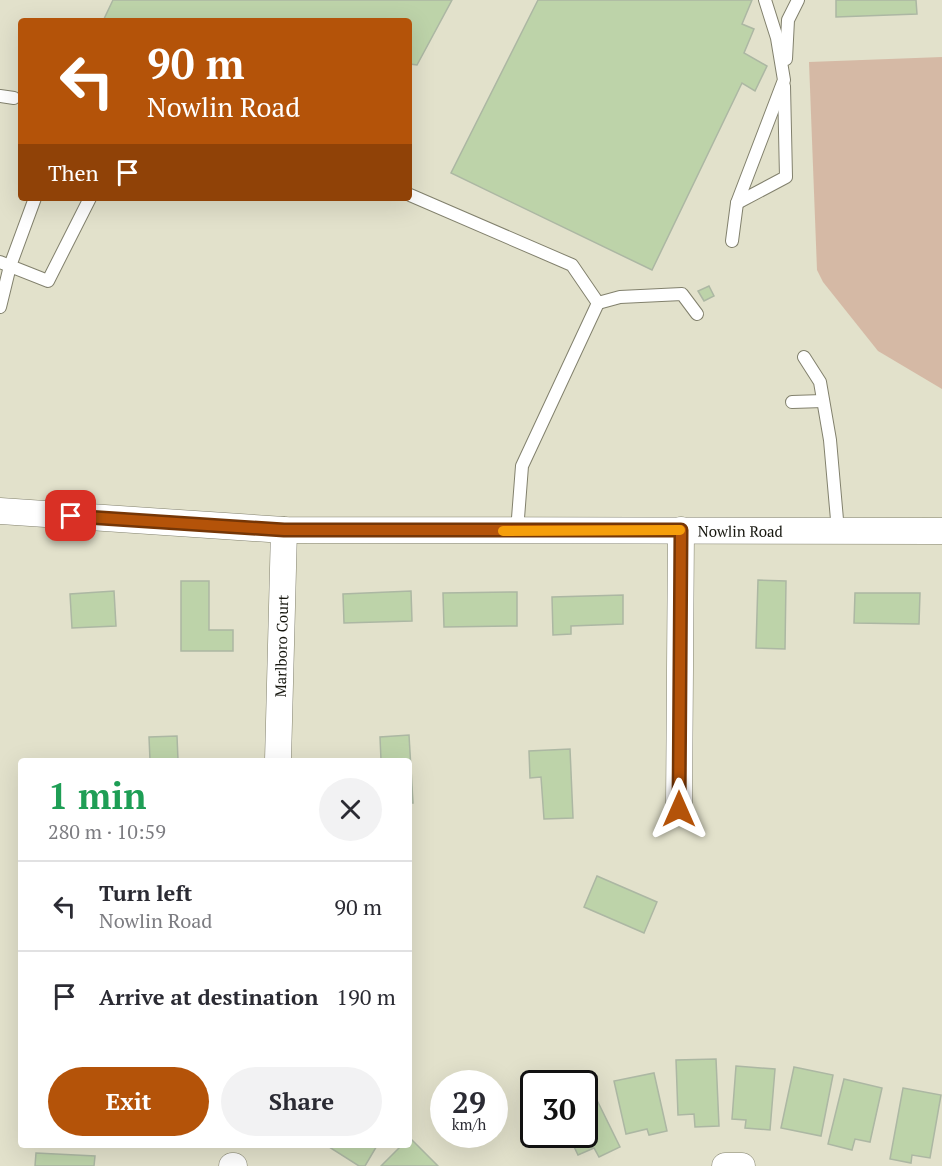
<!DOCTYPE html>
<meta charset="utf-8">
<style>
body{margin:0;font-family:"PT Serif",serif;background:#f2f2f3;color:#2b2b33;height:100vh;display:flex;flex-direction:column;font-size:22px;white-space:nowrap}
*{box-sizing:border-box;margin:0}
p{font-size:20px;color:#7c7c81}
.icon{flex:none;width:33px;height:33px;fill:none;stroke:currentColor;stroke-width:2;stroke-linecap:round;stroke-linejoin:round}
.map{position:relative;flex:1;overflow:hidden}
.sheet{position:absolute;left:18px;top:758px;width:394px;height:390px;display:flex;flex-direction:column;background:#fff;border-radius:6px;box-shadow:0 6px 24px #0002}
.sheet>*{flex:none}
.banner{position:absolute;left:18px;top:18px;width:394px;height:183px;border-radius:6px;box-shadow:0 6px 24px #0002;background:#b45309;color:#fff;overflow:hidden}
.speed{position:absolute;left:430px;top:1070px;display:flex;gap:12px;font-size:30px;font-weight:700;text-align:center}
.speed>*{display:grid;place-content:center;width:78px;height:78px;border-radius:50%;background:#fff;box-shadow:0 6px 24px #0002;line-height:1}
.speed small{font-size:15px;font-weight:400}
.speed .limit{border:3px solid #111;border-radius:9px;background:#fff;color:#111}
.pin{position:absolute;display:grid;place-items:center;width:51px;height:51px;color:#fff;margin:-26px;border-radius:12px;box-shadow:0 3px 9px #0006}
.me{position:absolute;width:66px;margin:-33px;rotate:0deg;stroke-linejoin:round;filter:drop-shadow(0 0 4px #0008)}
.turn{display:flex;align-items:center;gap:21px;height:126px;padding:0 30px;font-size:27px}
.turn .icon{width:78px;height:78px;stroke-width:2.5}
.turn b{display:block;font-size:42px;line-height:51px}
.then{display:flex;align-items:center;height:57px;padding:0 30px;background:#0003;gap:12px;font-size:22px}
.round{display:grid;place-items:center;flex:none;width:63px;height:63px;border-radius:32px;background:#f2f2f3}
.overview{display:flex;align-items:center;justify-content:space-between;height:102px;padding:0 30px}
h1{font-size:36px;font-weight:700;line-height:45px;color:#1e9e55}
.button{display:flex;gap:12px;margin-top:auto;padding:12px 30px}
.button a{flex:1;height:69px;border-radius:36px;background:#b45309;color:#fff;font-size:24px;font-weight:700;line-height:69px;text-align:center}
.button a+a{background:#f2f2f3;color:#2b2b33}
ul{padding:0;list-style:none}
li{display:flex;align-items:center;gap:18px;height:90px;padding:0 30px;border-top:2px solid #e1e1e2}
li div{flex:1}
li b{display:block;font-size:22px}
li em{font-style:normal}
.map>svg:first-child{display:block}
.green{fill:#d5b9a5}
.building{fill:#bdd3a9;stroke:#acb7a3;stroke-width:1.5}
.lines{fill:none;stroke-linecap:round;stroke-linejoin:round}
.lane-casing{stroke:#82816d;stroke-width:14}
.street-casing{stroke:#82816d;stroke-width:27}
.lane{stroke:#fff;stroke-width:12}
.street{stroke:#fff;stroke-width:26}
.route-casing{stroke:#753606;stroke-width:15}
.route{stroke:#b45309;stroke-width:10}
.slow{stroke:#f59e0b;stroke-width:10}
.labels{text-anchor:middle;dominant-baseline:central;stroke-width:4.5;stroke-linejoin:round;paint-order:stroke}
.street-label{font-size:15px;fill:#15150d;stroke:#efeed8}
</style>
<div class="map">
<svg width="942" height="1166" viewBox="0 0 942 1166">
<rect width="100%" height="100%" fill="#e2e1cb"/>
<!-- green -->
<path class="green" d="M 942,57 L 942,389 L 878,351 L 823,282 L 817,270 L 809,62 Z"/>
<!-- building -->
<g class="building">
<path d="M 113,0 L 452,0 L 417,65 L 410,64 L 410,21 L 103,21 Z"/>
<path d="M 538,0 L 752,0 L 742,24 L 754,29 L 744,53 L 767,66 L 755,91 L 742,83 L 652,270 L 451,173 Z"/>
<path d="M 836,0 L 916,0 L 917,14 L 836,17 Z"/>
<path d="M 709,286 L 714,296 L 704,301 L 698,291 Z"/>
<path d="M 758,580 L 786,581 L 785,649 L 756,648 Z"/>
<path d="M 181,581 L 209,581 L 209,630 L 233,630 L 233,651 L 181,651 Z"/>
<path d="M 114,591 L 116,626 L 72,628 L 70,594 Z"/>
<path d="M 411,591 L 412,621 L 344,623 L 343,594 Z"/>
<path d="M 517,592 L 517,626 L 444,627 L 443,593 Z"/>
<path d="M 855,593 L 920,593 L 919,624 L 854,623 Z"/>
<path d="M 623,595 L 623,624 L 571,626 L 571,634 L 553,635 L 552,597 Z"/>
<path d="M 409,735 L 413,803 L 410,803 L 410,760 L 381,760 L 380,737 Z"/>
<path d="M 177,736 L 178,760 L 150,760 L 149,737 Z"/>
<path d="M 570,749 L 573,818 L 544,819 L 541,777 L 530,778 L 529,751 Z"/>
<path d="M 597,876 L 657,902 L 644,933 L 584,907 Z"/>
<path d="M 716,1059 L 719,1126 L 695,1127 L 694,1114 L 678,1115 L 676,1060 Z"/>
<path d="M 736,1066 L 775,1069 L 770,1130 L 745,1128 L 746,1120 L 732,1119 Z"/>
<path d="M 794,1067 L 833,1075 L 821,1136 L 781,1128 Z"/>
<path d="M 654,1073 L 667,1131 L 649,1135 L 647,1129 L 626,1134 L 614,1081 Z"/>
<path d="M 844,1079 L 882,1088 L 870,1142 L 855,1139 L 852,1150 L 828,1144 Z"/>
<path d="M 591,1088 L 620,1147 L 599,1157 L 594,1148 L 578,1155 L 568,1134 L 585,1134 L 585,1090 Z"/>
<path d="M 903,1088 L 941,1095 L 930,1158 L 912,1155 L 911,1163 L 890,1159 Z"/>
<path d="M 410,1138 L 438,1166 L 381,1166 L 403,1144 L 410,1144 Z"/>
<path d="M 330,1144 L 378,1144 L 365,1166 L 359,1166 L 329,1147 Z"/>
<path d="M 36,1153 L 95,1156 L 94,1166 L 35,1166 Z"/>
</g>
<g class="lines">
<!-- lane casing -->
<g class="lane-casing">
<g id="lane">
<path d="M 786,59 L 788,20 L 798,0"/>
<path d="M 0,96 L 14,98"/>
<path d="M 410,195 L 572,265 L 598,303"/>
<path d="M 737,203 L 786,177 L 784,86"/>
<path d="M 732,241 L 737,203 L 784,80 L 777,38 L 765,0"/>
<path d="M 0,262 L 48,281 L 90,198"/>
<path d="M 598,303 L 620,297 L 682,294 L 697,314"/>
<path d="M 0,307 L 10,266 L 35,198"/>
<path d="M 804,357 L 820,382 L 830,440 L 838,531"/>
<path d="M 792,402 L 823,401"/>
<path d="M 517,531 L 522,466 L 598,303"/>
</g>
</g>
<!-- street casing -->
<g class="street-casing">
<g id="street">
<path id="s1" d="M 0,511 L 284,530 L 942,531"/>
<path id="s2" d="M 278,760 L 284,530"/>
<path d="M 679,809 L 681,530"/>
<path d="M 232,1166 L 234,1166"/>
<path d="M 725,1166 L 742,1166"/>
</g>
</g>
<!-- lane -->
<use href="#lane" class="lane"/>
<!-- street -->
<use href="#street" class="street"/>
</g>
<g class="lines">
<!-- route casing -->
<g class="route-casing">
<path id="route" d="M 71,516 L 284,530 L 681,530 L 679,809"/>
</g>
<!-- route -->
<use href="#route" class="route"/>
<!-- slow -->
<path class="slow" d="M 503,531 L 680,530"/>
</g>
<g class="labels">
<!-- street labels -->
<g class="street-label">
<text stroke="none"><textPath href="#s1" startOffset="741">Nowlin Road</textPath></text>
<text stroke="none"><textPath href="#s2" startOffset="114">Marlboro Court</textPath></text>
</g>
</g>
</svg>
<div class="speed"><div>29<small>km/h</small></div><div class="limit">30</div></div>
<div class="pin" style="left:71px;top:516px;background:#d93025"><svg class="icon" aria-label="arrive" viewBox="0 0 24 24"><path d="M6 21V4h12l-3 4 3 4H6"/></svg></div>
<svg class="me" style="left:679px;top:809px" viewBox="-20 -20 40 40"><path d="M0-17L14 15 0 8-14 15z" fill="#b45309" stroke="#fff" stroke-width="4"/></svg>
<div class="banner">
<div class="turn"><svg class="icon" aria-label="left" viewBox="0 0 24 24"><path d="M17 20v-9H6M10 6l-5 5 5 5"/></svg><div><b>90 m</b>Nowlin Road</div></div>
<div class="then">Then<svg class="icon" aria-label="arrive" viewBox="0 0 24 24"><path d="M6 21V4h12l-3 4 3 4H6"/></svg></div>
</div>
<section class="sheet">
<div class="overview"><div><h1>1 min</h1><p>280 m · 10:59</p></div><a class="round"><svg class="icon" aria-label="close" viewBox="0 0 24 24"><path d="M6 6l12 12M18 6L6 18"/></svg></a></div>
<ul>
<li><svg class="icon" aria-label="left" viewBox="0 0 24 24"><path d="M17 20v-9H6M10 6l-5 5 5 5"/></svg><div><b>Turn left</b><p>Nowlin Road</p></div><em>90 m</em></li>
<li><svg class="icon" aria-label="arrive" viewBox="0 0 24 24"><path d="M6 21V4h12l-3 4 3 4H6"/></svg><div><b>Arrive at destination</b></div><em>190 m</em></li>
</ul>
<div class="button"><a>Exit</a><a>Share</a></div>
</section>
</div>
